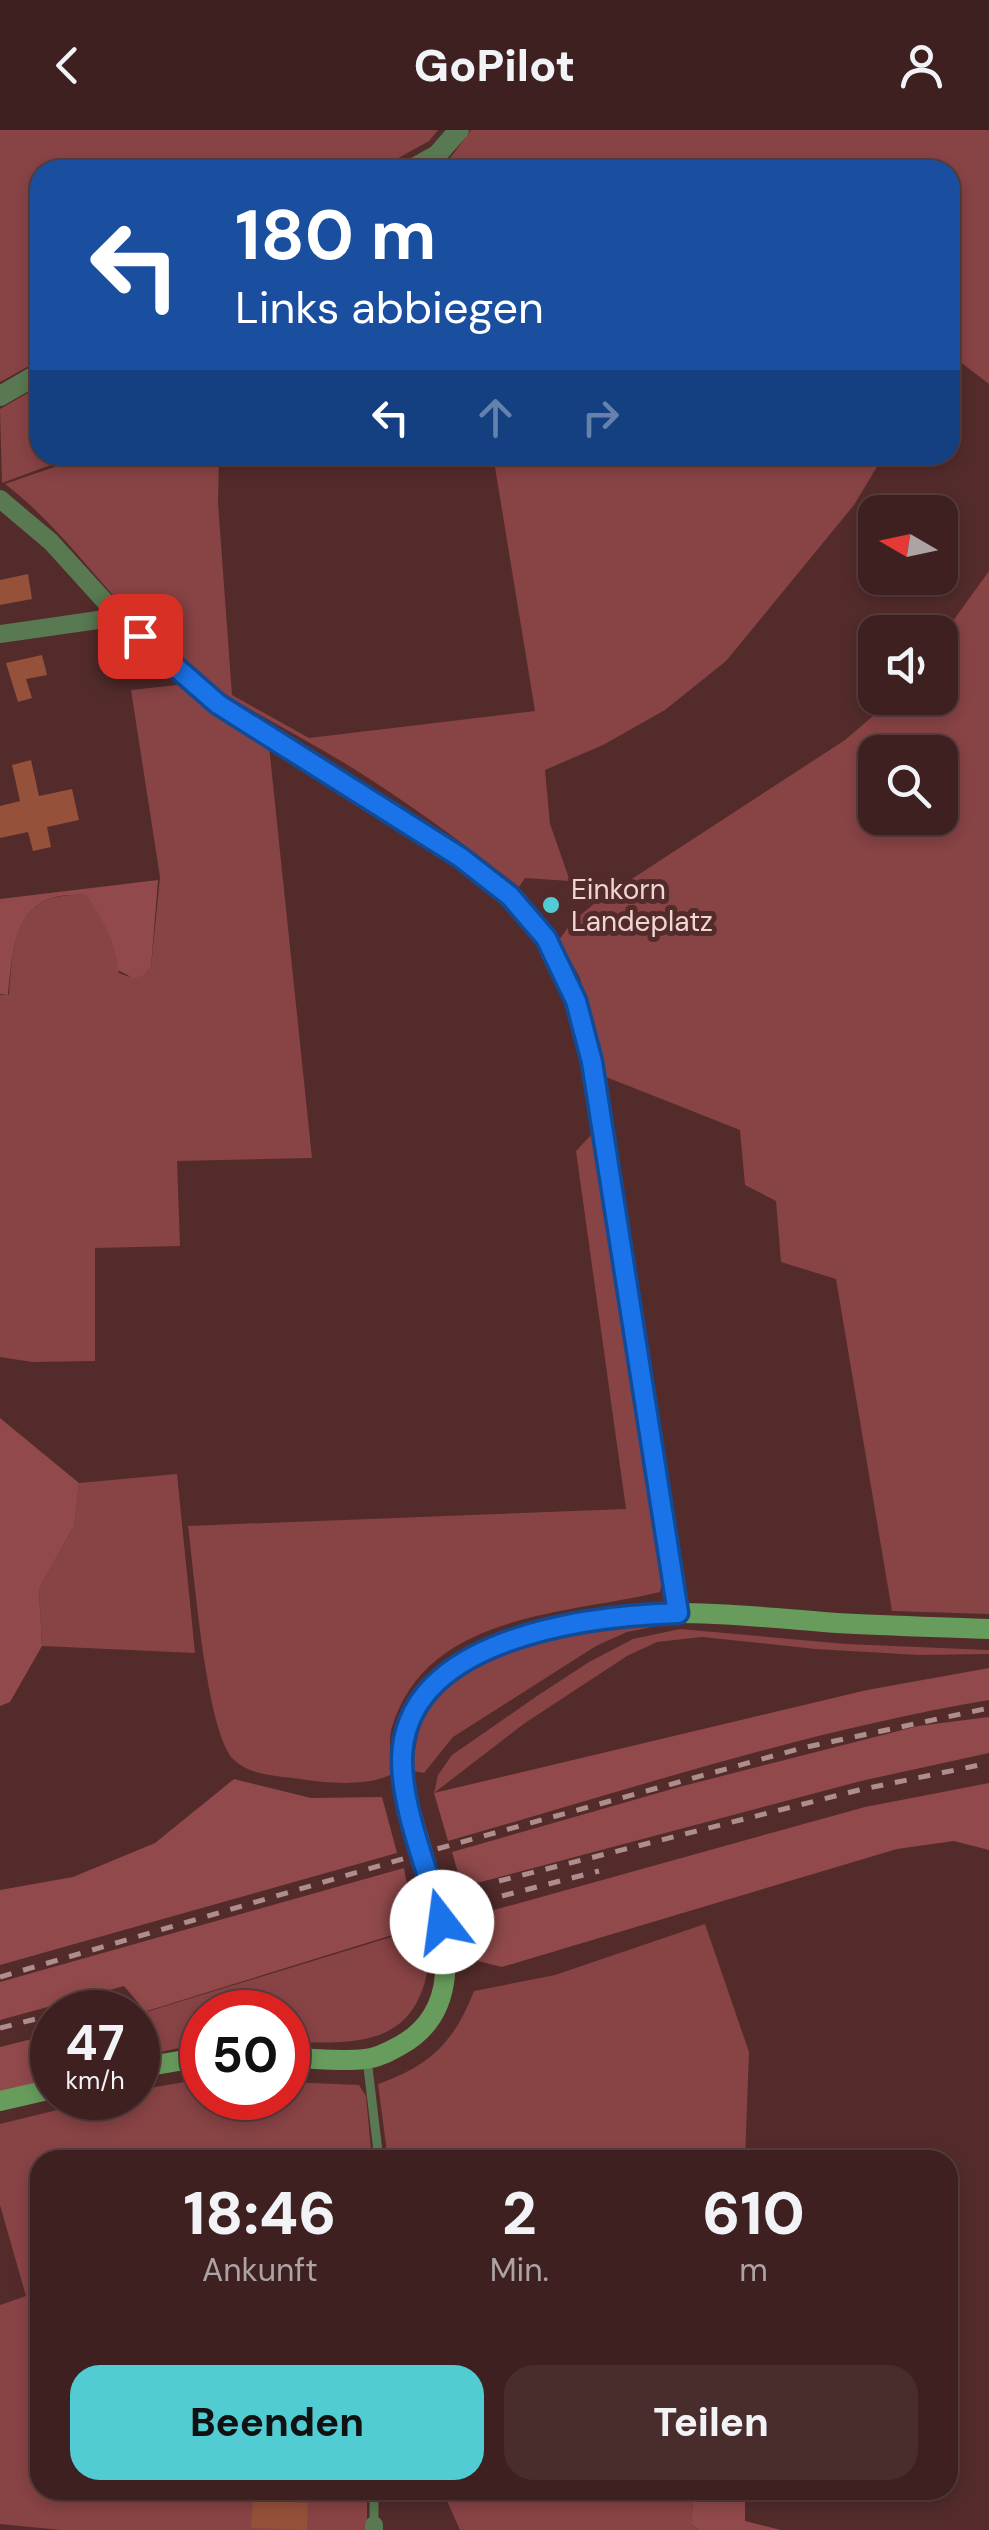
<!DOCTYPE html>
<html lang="de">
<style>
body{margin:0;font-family:"DM Sans",sans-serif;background:#492d2d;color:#f1f3f6;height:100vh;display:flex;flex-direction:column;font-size:38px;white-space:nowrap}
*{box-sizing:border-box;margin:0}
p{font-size:32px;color:#ada3a5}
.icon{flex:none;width:55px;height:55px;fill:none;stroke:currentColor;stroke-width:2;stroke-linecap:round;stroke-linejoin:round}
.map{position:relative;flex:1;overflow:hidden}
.drawer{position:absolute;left:30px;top:2020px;width:928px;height:350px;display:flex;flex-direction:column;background:#3e2020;border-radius:30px;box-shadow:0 5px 15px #0003,0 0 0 2px #573e3e}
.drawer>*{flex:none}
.top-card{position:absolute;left:30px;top:30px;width:930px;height:305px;border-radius:30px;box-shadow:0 5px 15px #0003,0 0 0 2px #573e3e;background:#1a4fa0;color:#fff;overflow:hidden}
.needle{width:65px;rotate:279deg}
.controls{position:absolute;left:858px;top:365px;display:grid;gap:20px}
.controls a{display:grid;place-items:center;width:100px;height:100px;border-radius:20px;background:#3e2020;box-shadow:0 5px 15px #0003,0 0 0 2px #573e3e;font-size:50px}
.speed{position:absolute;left:30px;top:1860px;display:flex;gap:20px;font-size:50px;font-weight:700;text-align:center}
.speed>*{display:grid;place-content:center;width:130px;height:130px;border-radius:50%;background:#3e2020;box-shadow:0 5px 15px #0003,0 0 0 2px #573e3e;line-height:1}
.speed small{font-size:25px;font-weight:400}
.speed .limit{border:15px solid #d22;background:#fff;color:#111}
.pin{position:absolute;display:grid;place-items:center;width:85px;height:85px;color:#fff;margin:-42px;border-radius:20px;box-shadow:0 5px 15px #0006}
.me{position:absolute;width:110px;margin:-55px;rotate:345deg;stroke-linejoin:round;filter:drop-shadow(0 0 8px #0008)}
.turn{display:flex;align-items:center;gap:35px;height:210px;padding:0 40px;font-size:45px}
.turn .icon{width:130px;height:130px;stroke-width:2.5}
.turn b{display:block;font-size:70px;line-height:85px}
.lanes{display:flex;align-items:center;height:95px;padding:0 40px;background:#0003;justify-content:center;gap:50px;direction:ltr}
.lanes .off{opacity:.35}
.eta{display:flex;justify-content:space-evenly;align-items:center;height:170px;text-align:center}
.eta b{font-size:60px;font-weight:800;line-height:70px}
.primary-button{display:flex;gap:20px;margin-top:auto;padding:20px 40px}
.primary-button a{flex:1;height:115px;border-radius:30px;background:#51ccd2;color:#111;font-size:40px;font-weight:800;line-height:115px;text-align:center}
.primary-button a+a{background:#492d2d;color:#f1f3f6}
header{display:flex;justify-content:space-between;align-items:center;height:130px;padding:0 40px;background:#3e2020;font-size:45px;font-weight:800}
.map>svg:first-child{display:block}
.green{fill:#884345;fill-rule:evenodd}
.forest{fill:#91494b}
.building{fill:#95513a}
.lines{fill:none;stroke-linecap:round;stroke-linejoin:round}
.service{stroke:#587951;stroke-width:9}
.minor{stroke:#587951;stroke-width:18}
.tertiary{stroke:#587951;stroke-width:20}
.secondary{stroke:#689c5c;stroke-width:20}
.rail{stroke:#ae8e8d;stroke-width:5;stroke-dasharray:12 12;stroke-linecap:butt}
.secondary-bridge{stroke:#689c5c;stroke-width:20}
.route-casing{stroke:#114b97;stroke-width:25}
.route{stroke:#1a73e8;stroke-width:18}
.poi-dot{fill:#51ccd2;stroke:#532b2b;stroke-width:4}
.labels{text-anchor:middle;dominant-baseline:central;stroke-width:10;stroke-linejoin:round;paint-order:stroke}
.poi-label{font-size:28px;fill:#f0d5d4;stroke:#532b2b;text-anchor:start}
</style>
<header><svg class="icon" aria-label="back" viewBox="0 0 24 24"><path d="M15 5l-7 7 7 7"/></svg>GoPilot<svg class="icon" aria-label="person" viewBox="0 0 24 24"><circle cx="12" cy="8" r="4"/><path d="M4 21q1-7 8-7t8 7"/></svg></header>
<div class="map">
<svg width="989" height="2400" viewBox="0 0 989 2400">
<rect width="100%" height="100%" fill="#532b2b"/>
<!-- green -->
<g class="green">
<path d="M 0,0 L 438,0 L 429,11 L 377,40 L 40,40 L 40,230 L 0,252 Z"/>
<path d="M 471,0 L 989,0 L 989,254 L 950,224 L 950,40 L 426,40 L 451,27 Z"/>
<path d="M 40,256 L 40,325 L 62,325 L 59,332 L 2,353 L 0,279 Z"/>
<path d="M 65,325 L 219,325 L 218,373 L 232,565 L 309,608 L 535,581 L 493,325 L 884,325 L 854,375 L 726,531 L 665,580 L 603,615 L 545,640 L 550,694 L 570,751 L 525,748 L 519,757 C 465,714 410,674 351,637 C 299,605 243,579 194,543 C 121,490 76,408 5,354 L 60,335 Z"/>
<path d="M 989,441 L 989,1484 L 892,1481 L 836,1149 L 781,1132 L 776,1071 L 745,1055 L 740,1000 L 606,947 L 580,848 L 559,810 L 572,792 L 595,773 L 845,610 L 894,568 L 940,568 L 940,509 ZM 875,622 L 940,622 L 940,688 L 875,688 Z"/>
<path d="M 177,555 L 269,616 L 312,1028 L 177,1031 L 180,1116 L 95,1118 L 95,1231 L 32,1232 L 0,1227 L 0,865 L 9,865 C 14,807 14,762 86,765 L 102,787 L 115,819 L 119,843 C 134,849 140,849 151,837 L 160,747 L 131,560 Z"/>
<path d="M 592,1004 L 663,1448 L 660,1462 C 564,1485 427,1483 392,1597 C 388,1611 391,1630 392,1644 C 368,1657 327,1653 300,1649 C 279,1646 251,1646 234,1630 C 206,1604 194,1440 188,1396 L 626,1379 L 576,1021 Z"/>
<path d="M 177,1344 L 195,1523 L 42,1516 L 39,1459 L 74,1396 L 79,1353 Z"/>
<path d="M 672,1493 L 627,1502 L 596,1516 L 453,1607 L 424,1643 L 413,1641 C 415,1613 420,1583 439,1562 C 487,1509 604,1495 672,1493 Z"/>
<path d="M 680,1499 L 846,1514 L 989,1520 L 989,1524 L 919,1525 L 815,1519 L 702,1507 L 657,1512 L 627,1526 L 525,1593 L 434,1663 L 438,1645 L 452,1625 L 537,1566 L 589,1532 L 633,1509 Z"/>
<path d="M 705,1794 L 749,1922 L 745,2030 L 388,2030 L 378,1954 C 429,1936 454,1913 474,1861 L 555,1845 Z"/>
<path d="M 427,1796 C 433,1810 431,1829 427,1843 C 411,1919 351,1913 288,1912 L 288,1882 L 202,1882 L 202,1913 L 156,1923 L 146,1882 Z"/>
<path d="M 202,1949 L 202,1968 L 288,1968 L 288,1952 L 359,1955 L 366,1966 L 372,2030 L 40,2030 L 40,2360 L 367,2360 L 367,2400 L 61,2400 L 0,2394 L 0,2175 L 26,2166 L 0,2075 L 0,1994 L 106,1968 L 138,1968 L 138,1960 Z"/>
<path d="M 438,2360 L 694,2360 L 691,2394 L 699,2400 L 460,2400 L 448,2373 Z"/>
</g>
<!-- forest -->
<g class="forest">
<path d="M 158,750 L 151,837 L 143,846 L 133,848 L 118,840 C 115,811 103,789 86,765 C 15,760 14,809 8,865 L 0,864 L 0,769 Z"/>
<path d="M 0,1288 L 79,1353 L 74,1396 L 39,1459 L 42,1516 L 10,1572 L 0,1576 Z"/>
<path d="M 989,1538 L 989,1570 C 805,1601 627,1660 448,1711 L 434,1663 L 867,1560 Z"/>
<path d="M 989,1587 L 989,1623 L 861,1651 L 462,1757 L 452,1722 L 679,1657 L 918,1596 Z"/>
<path d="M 234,1649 L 311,1668 L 382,1667 L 397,1723 L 0,1835 L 0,1760 L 73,1747 L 155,1713 Z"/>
<path d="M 989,1653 L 989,1720 L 954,1711 L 897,1719 L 502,1837 L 478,1831 L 469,1787 L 865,1677 Z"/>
<path d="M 404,1738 L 415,1798 L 147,1881 L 156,1923 L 138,1928 L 138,1884 L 145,1881 L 124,1856 L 0,1890 L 0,1852 Z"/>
<path d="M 52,1904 L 52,1949 L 0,1962 L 0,1917 Z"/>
<path d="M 694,2360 L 745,2360 L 745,2391 L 781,2400 L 699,2400 L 691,2394 Z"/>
</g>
<!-- building -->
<g class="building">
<path d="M 28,444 L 32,469 L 0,475 L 0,450 Z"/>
<path d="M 42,525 L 47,545 L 26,549 L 32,568 L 18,572 L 6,533 Z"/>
<path d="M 31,630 L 39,666 L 72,659 L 79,690 L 47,697 L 51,717 L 33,721 L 28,702 L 0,708 L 0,676 L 20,671 L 12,635 Z"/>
<path d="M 253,2370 L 308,2373 L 307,2400 L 251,2398 Z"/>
</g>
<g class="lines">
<!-- service -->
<g class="service">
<path d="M 367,1929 L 379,2030"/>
<path d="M 374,2360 L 374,2395"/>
</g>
<!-- minor -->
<g class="minor">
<path d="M 0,369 L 51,412 L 119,487 L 219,574 L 460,727 L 511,766 L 546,808 L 575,871 L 592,932 L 678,1483"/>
<path d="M 0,504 L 119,487"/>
<path d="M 374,2400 L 374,2395"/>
</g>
<!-- tertiary -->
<g class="tertiary">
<path d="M 410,40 L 437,25 L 459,0"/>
<path d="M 0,266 L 40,243"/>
</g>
<!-- secondary -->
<g class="secondary">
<path d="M 411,1682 C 404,1652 398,1622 408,1592 C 438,1506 599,1484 677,1483 C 731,1483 784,1489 837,1493 C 888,1496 938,1497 989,1499"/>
<path d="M 288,1928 C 313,1928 340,1932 365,1929 C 378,1928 390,1921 401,1915 C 460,1882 448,1815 434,1761"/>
<path d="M 138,1938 L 202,1927"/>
<path d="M 0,1971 L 52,1959"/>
</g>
<!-- rail -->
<g class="rail">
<path d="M 499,1751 L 859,1660 L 989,1633"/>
<path d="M 502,1766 L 599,1741"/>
<path d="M 0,1847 L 433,1720 L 802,1618 L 989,1578"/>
<path d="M 61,1882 L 120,1867"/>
<path d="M 0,1898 L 52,1885"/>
</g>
<!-- secondary-bridge -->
<path class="secondary-bridge" d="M 411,1682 L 434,1761"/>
</g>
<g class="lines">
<!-- route casing -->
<g class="route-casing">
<path id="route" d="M 140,506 L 218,574 L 460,727 L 510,766 L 546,808 L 576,871 L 592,932 L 678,1483 C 587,1486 403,1508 402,1630 C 402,1681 429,1743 442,1792"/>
</g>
<!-- route -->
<use href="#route" class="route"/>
</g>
<!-- markers -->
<circle class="poi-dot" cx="551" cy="775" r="10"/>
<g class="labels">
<!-- poi labels -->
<g class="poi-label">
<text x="571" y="759">Einkorn<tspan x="571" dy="32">Landeplatz</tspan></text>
</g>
</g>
</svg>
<div class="controls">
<a><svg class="needle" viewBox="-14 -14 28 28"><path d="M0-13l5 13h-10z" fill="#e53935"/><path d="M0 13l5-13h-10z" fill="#ada3a5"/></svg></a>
<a><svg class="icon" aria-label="sound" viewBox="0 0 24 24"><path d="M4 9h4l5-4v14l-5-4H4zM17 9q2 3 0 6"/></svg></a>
<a><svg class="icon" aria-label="search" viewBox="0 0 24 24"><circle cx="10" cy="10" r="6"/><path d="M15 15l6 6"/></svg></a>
</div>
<div class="speed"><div>47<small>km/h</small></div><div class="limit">50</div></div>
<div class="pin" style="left:140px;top:506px;background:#d93025"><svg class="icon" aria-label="arrive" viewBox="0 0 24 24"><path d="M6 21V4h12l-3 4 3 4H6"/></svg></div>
<svg class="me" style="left:442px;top:1792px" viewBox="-20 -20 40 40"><circle r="19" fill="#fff"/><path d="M0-13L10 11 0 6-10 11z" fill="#1a73e8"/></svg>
<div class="top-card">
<div class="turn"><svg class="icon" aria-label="left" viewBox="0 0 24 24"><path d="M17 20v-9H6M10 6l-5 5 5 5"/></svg><div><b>180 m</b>Links abbiegen</div></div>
<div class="lanes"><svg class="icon" aria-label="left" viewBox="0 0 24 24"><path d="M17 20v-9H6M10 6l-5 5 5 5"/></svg><svg class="icon off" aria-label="ahead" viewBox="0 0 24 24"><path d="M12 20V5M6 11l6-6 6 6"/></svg><svg class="icon off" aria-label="right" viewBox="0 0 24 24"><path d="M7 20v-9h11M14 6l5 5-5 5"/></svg></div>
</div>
<section class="drawer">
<div class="eta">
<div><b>18:46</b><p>Ankunft</p></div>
<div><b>2</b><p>Min.</p></div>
<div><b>610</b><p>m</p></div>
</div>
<div class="primary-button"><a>Beenden</a><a>Teilen</a></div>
</section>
</div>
